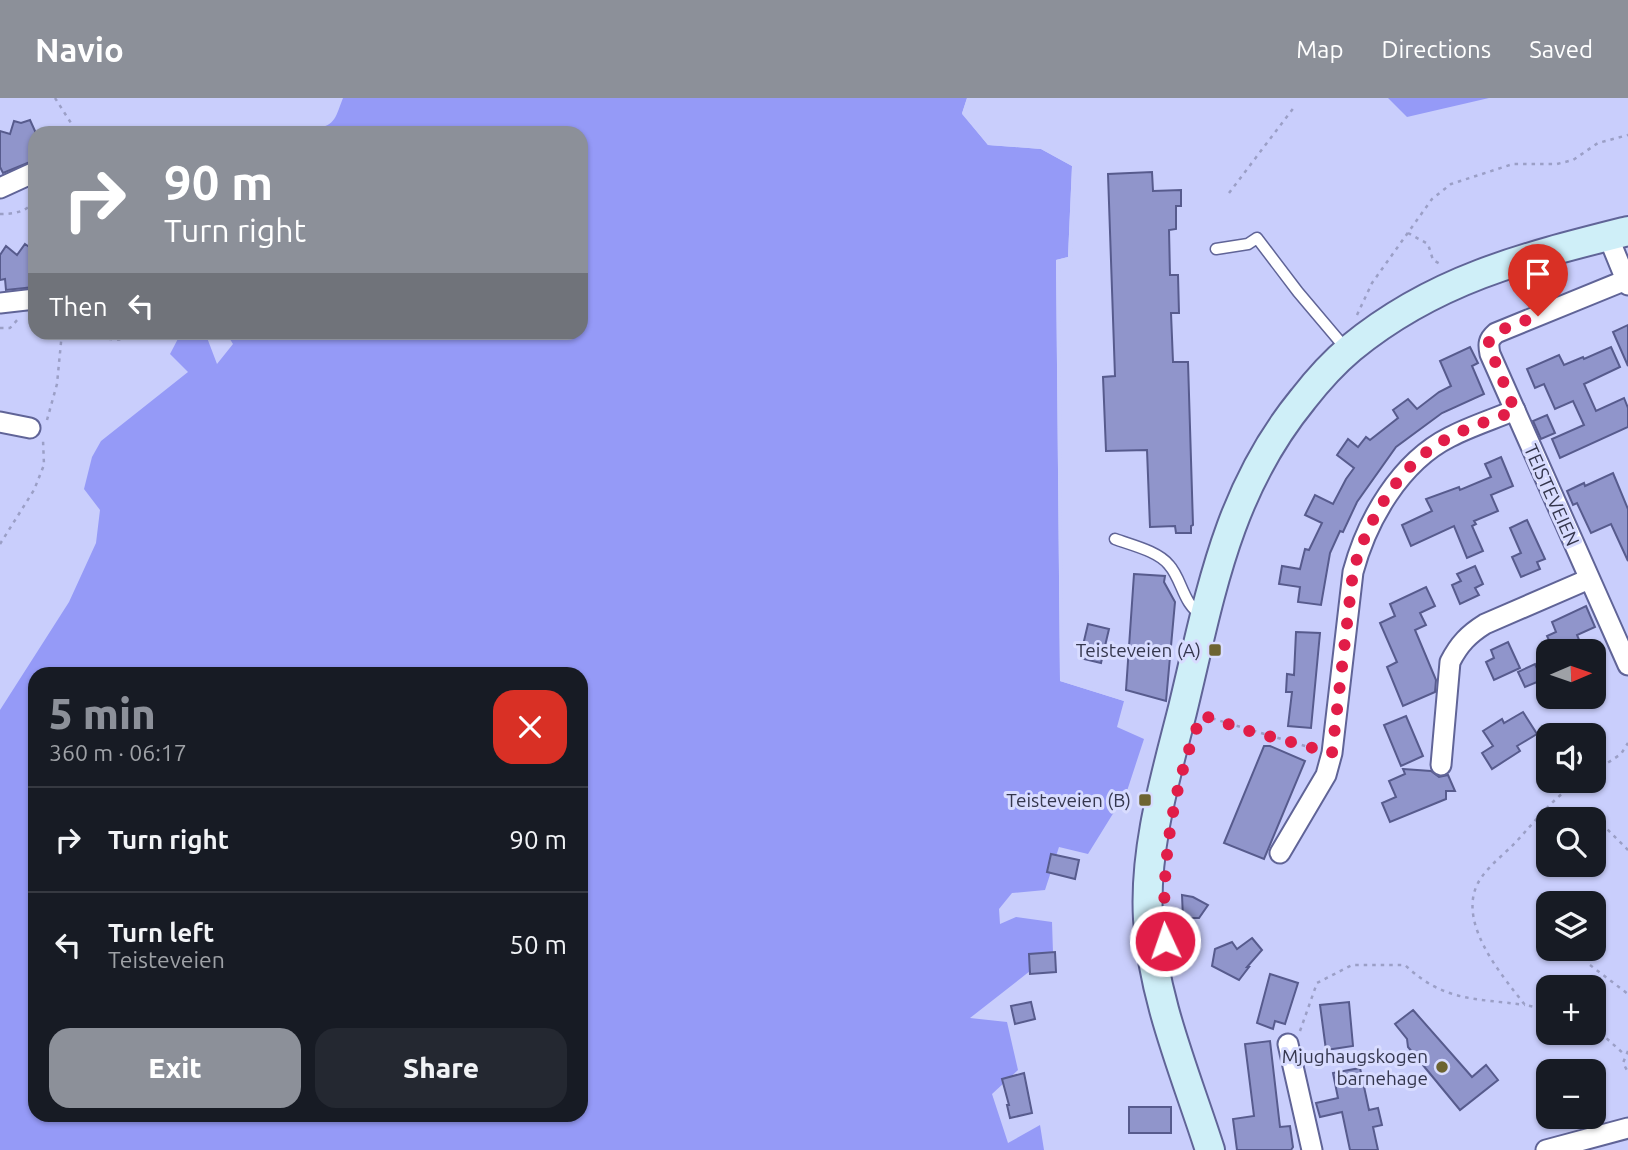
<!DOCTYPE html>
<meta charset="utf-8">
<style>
body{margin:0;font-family:Ubuntu,sans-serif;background:#242831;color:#f1f3f6;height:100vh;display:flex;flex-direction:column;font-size:26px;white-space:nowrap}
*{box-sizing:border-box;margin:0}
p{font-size:23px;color:#9ea1a6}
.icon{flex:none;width:38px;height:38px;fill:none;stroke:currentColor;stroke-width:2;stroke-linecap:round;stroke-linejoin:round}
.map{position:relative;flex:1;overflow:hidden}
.panel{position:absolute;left:28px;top:569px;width:560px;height:455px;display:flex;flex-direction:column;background:#171b24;border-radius:21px;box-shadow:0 2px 5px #0004}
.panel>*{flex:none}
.banner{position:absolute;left:28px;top:28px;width:560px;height:214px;border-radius:21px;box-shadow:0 2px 5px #0004;background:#8c9099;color:#fff;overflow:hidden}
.needle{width:46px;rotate:88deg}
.controls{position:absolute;left:1536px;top:541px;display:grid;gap:14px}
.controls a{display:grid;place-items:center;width:70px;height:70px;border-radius:14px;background:#171b24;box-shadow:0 2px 5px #0004;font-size:35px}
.pin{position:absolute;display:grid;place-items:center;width:60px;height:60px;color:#fff;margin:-72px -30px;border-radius:50% 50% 50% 0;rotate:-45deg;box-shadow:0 0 7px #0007}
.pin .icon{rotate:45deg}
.me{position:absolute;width:77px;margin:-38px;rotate:357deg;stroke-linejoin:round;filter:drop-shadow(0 0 5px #0008)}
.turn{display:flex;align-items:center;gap:24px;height:147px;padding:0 21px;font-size:32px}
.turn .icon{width:91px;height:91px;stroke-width:2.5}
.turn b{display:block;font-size:49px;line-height:60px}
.then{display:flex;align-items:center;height:66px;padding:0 21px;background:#0003;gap:14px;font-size:26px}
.round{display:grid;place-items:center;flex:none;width:74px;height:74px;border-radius:21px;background:#242831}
.summary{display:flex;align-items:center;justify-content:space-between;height:119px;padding:0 21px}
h1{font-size:42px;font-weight:800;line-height:52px;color:#8c9099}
.primary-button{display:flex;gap:14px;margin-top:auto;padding:14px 21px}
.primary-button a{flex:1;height:80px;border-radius:21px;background:#8c9099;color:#fff;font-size:28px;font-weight:800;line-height:80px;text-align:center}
.primary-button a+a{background:#242831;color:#f1f3f6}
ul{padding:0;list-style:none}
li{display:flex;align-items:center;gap:21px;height:105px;padding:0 21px;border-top:2px solid #363941}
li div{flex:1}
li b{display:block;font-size:26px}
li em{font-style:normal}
header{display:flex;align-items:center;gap:42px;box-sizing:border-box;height:98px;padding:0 35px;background:#8c9099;color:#fff}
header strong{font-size:33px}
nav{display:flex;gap:38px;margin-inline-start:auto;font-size:24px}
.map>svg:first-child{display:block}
.water{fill:#959af7;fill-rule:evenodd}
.pier{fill:#c9cefc}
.building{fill:#9095cb;stroke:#575b8d;stroke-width:2}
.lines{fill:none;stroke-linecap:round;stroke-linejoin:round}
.lane-casing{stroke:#606497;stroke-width:13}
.street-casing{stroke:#606497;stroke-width:23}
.secondary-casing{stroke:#606497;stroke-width:32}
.path{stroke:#9b9fc6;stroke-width:2.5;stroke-dasharray:3.5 5;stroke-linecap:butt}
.lane{stroke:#fff;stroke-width:10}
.street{stroke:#fff;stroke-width:19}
.secondary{stroke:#cfeff8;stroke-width:28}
.route{stroke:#e11d48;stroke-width:12;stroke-dasharray:0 21.6}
.poi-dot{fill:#6d6431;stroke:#d8dcff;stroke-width:2.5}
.labels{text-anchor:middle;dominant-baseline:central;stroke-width:6;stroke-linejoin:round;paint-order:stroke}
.street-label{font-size:19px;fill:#35374e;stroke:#d8dcff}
.poi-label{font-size:19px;fill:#35374e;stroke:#d8dcff;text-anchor:end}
</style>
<header>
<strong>Navio</strong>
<nav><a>Map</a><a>Directions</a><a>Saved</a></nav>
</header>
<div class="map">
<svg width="1628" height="1052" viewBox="0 0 1628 1052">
<rect width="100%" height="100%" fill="#c9cefc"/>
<!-- water -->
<g class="water">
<path d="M 343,0 L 967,0 L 962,16 L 988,47 L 1041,51 L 1072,68 L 1068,159 L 1056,162 L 1060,583 L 1124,603 L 1117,629 L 1144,641 L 1127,693 L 1088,756 L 1059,749 L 1045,792 L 1012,795 L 999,811 L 1000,826 L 1016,819 L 1052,824 L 1053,855 L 970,920 L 1007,924 L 1018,972 L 992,996 L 1008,1045 L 1040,1027 L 1044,1052 L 0,1052 L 0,612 L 69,504 L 96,445 L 100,412 L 84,391 L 92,359 L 101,343 L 188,274 L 170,256 L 181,235 L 202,235 L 206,237 L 217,266 L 233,246 L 226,235 L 581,234 L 581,35 L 311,35 L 315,30 C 336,29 336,17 343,0 ZM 35,576 L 581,576 L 581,1017 L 35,1017 Z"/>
<path d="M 1388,0 L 1489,0 L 1407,19 Z"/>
</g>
<!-- pier -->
<path class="pier" d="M 967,0 L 970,0 L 966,15 L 990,44 L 1042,47 L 1076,67 L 1072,160 L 1070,162 L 1060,165 L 1063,581 L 1125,600 L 1124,603 L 1060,583 L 1056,162 L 1068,159 L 1072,68 L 1041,51 L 988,47 L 962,15 Z"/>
<!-- building -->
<g class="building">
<path d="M 30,22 L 35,33 L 35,62 L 3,75 L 0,69 L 0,33 L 10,36 L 14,23 L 21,25 Z"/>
<path d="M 1152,74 L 1153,93 L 1181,92 L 1181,108 L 1176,108 L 1176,131 L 1169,132 L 1170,177 L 1178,177 L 1179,215 L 1171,215 L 1173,264 L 1188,264 L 1193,427 L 1191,428 L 1191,435 L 1176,435 L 1175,428 L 1150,429 L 1147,352 L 1106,353 L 1103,279 L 1115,278 L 1108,76 Z"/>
<path d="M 25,146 L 35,153 L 35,178 L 32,178 L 34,189 L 6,192 L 5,181 L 0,182 L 0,157 L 6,148 L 17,157 Z"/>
<path d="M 1628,227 L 1628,268 L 1613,234 Z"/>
<path d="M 1470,249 L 1478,265 L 1472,268 L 1484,296 L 1442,315 L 1396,349 L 1357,404 L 1343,434 L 1340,433 L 1330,455 L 1321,507 L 1298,504 L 1300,489 L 1279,486 L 1282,468 L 1300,471 L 1305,451 L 1309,452 L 1322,425 L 1305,417 L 1315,397 L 1333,406 L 1346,381 L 1354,370 L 1337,357 L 1348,341 L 1358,349 L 1366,339 L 1370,342 L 1398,320 L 1393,312 L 1408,301 L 1417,311 L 1439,294 L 1451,288 L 1440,263 Z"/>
<path d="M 1611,249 L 1620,269 L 1584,286 L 1596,313 L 1624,300 L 1628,310 L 1628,329 L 1560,360 L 1552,341 L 1584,327 L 1573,303 L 1555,311 L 1544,286 L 1535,290 L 1527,271 L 1559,257 L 1564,267 L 1583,259 L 1584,261 Z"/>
<path d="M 1547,317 L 1555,335 L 1541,341 L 1533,323 Z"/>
<path d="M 1501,359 L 1513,388 L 1491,397 L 1498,413 L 1474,423 L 1476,426 L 1472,428 L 1483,453 L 1467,460 L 1454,428 L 1411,448 L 1402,427 L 1432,413 L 1426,401 L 1459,389 L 1460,392 L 1491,379 L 1485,366 Z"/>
<path d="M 1613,375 L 1628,411 L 1628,463 L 1611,426 L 1591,435 L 1577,405 L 1573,407 L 1567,393 L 1584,385 L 1585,388 Z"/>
<path d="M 1527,422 L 1545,461 L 1537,464 L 1540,471 L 1521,479 L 1512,459 L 1521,455 L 1510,430 Z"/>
<path d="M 1475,468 L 1483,486 L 1475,490 L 1479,497 L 1460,506 L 1452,487 L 1461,483 L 1457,476 Z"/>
<path d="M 1134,476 L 1165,478 L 1164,484 L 1175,504 L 1166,603 L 1126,592 Z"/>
<path d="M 1426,489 L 1435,508 L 1420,515 L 1426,527 L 1415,532 L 1436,582 L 1435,594 L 1403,608 L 1387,569 L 1397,564 L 1380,525 L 1395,518 L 1390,506 Z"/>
<path d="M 1586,508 L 1595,529 L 1577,537 L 1580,544 L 1573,547 L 1576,553 L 1554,553 L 1547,538 L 1556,534 L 1552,524 Z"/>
<path d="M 1088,526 L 1109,531 L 1101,565 L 1080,560 Z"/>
<path d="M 1296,534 L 1320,535 L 1311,630 L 1288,628 L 1292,594 L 1286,594 L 1287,576 L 1294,577 Z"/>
<path d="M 1508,544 L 1520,570 L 1494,582 L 1486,564 L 1494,560 L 1491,552 Z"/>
<path d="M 1535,566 L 1542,582 L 1525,589 L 1518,574 Z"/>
<path d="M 1523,614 L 1537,636 L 1517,648 L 1520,653 L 1492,671 L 1482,655 L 1493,648 L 1483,633 L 1502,621 L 1504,625 Z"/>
<path d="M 1406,618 L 1423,658 L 1401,668 L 1384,627 Z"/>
<path d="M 1264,648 L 1270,648 L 1305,663 L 1264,761 L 1224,745 Z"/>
<path d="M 1403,671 L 1431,673 L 1439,679 L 1448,677 L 1455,693 L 1446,693 L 1446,701 L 1390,724 L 1382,705 L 1396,699 L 1389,683 L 1405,676 Z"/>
<path d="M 1051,756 L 1079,762 L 1075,781 L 1047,774 Z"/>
<path d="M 1182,797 L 1193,799 L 1208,807 L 1199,820 L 1183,820 Z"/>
<path d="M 1252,840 L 1262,852 L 1247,869 L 1249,869 L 1239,882 L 1212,868 L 1215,851 L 1232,844 L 1237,851 Z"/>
<path d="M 1055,854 L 1056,874 L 1030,876 L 1029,856 Z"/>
<path d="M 1270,876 L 1298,885 L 1285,926 L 1275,923 L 1273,931 L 1257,925 Z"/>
<path d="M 1031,904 L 1035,921 L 1015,926 L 1011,908 Z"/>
<path d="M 1349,904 L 1353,948 L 1326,952 L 1320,907 Z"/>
<path d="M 1413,912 L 1472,979 L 1486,967 L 1498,982 L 1460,1012 L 1408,949 L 1407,941 L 1395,926 Z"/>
<path d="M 1270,943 L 1280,1029 L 1290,1028 L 1293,1049 L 1291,1052 L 1237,1052 L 1233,1021 L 1254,1018 L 1245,946 Z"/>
<path d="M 1360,970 L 1369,1012 L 1378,1010 L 1382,1027 L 1373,1029 L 1378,1052 L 1350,1052 L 1342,1014 L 1320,1019 L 1316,1005 L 1338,1000 L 1333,975 Z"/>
<path d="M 1024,975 L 1032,1015 L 1010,1020 L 1007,1007 L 1009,1007 L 1002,981 Z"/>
<rect x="1129" y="1009" width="42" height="26"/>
</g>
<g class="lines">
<!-- lane casing -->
<g class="lane-casing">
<g id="lane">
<path d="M 1216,151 L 1248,146 L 1257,140 L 1298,194 L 1347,252"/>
<path d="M 1115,441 C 1131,447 1158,453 1169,467 C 1182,481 1183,507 1202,517"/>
</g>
</g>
<!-- street casing -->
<g class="street-casing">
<g id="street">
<path d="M 0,90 L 35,74"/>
<path d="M 1608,138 L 1628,187"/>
<path d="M 1626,182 L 1496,235 C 1488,242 1488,246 1490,256 L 1628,567"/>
<path d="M 0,205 L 35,201"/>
<path d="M 0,324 L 30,330"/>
<path d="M 1441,667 L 1450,564 C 1459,546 1469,536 1485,526 L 1589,481"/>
<path d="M 1280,755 L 1326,677 L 1332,655 L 1353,474 C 1367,422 1400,364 1450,339 C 1471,328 1494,321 1515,312"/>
<path d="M 1288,946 L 1312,1052"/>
<path d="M 1546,1052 L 1628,1030"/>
</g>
</g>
<!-- secondary casing -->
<g class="secondary-casing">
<path id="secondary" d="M 1210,1052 C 1186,977 1153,901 1148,821 C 1144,751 1165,681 1182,614 C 1210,499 1226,395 1303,301 C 1317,283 1333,265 1351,250 C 1435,181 1525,159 1628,133"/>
</g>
<!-- path -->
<g class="path">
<path d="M 55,0 L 71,25 L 74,35"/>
<path d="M 1229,95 L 1295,8"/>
<path d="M 0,116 C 14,116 27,114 35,102"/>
<path d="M 1408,135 L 1428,146 L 1433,162 L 1442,167"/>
<path d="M 1357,217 L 1372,185 L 1432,101 L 1451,86 L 1513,66 L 1557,66 L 1573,62 L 1598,45 L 1628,37"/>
<path d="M 0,230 L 10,230 L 19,220"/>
<path d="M 93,234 C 110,245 125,243 144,234"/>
<path d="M 62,241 L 72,234"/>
<path d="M 47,322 L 57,286 L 62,234"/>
<path d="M 0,446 L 34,392 L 44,367 L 43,342"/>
<path d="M 1204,618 L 1315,651"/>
<path d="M 1594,674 L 1621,656 L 1628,645"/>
<path d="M 1544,713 C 1560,718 1577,715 1592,721"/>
<path d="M 1594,722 L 1601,725 L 1628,752"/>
<path d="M 1590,867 L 1628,896"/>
<path d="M 1549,912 L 1525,907 C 1501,876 1453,821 1481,780 C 1490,767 1504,756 1515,745 C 1537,721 1553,700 1580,682"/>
<path d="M 1594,929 L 1625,957"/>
<path d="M 1300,933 L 1317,885 L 1352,867 L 1405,867 C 1444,904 1475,900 1525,907"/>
<path d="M 1628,953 L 1623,965 L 1628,974"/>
</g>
<!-- lane -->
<use href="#lane" class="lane"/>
<!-- street -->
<use href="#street" class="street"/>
<!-- secondary -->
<use href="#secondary" class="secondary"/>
</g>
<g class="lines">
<!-- route -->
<path class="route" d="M 1165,843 C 1161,766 1172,688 1202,617 L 1242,631 L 1332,655 L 1353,474 C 1367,422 1400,364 1450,339 C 1471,328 1494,321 1515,313 L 1488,246 C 1494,230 1523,224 1538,218"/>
</g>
<!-- markers -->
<g class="poi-dot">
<rect x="1208" y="545" width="14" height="14" rx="3.5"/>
<rect x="1138" y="695" width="14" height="14" rx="3.5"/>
<circle cx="1442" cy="969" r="7"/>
</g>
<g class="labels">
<!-- street labels -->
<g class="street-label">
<text transform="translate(1552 397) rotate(66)">TEISTEVEIEN</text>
</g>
<!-- poi labels -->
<g class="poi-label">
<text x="1201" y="552">Teisteveien (A)</text>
<text x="1131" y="702">Teisteveien (B)</text>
<text x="1428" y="958">Mjughaugskogen<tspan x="1428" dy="22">barnehage</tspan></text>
</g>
</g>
</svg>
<div class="controls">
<a><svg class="needle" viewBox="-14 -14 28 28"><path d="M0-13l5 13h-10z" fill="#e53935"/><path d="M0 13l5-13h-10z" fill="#9ea1a6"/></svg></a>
<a><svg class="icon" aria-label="sound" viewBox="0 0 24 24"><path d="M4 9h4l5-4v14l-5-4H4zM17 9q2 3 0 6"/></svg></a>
<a><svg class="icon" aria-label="search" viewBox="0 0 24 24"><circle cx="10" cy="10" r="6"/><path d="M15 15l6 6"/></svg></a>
<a><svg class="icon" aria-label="layers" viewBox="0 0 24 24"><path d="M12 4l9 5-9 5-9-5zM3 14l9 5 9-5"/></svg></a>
<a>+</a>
<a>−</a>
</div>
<div class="pin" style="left:1538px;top:218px;background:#d93025"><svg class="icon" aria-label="arrive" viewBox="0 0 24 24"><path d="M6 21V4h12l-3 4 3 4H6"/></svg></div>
<svg class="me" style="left:1165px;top:843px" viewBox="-20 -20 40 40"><circle r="17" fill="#e11d48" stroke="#fff" stroke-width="3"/><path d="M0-11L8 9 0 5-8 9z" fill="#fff"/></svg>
<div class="banner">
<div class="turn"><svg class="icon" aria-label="right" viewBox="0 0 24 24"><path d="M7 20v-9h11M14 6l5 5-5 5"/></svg><div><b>90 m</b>Turn right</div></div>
<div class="then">Then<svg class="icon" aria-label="left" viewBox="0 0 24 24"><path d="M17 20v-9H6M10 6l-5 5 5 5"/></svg></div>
</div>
<section class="panel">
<div class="summary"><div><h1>5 min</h1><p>360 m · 06:17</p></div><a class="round" style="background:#d93025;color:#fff"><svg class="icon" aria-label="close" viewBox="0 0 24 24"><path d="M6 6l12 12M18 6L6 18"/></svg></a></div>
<ul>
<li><svg class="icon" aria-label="right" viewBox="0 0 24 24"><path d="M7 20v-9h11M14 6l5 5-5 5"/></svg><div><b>Turn right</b></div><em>90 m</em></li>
<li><svg class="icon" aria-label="left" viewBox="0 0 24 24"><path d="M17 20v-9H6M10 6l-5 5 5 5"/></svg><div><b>Turn left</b><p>Teisteveien</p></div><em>50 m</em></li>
</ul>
<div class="primary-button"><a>Exit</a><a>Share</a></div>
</section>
</div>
